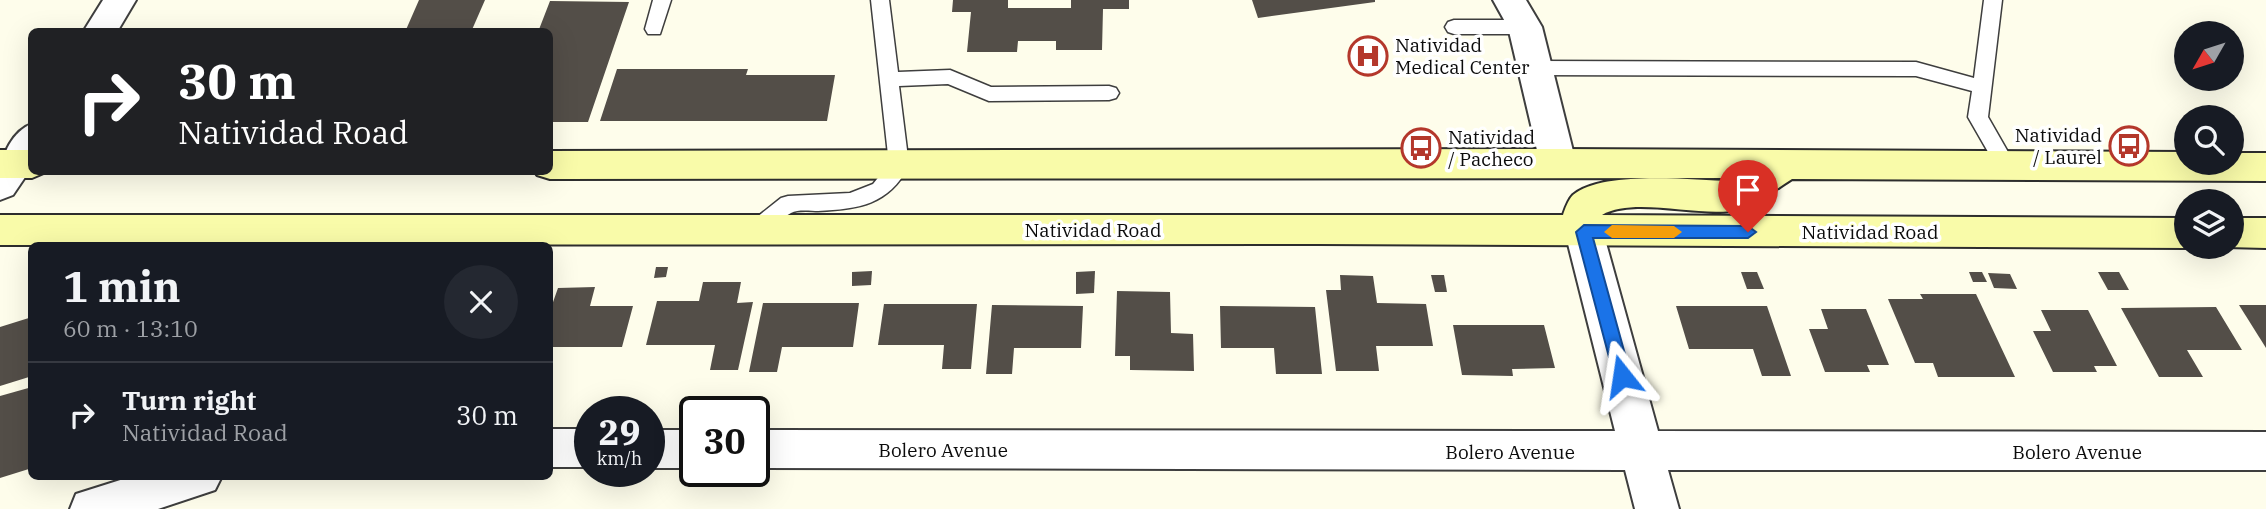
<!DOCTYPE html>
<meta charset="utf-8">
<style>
body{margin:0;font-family:"IBM Plex Serif",serif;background:#242831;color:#f1f3f6;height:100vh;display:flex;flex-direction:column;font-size:26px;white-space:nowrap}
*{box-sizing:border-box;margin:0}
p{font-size:23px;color:#9ea1a6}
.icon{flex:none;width:38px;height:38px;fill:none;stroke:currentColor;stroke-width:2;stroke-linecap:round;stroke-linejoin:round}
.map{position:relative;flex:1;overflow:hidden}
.panel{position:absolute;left:28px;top:242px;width:525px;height:238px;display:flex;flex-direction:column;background:#171b24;border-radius:10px;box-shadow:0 7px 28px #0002}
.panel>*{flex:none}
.top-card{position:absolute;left:28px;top:28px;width:525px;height:147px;border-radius:10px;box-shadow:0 7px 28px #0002;background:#202124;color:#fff;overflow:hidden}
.needle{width:46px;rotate:231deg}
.controls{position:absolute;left:2174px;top:21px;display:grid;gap:14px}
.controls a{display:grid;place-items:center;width:70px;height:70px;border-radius:50%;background:#171b24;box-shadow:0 7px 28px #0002;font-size:35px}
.speed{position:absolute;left:574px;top:396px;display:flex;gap:14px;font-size:35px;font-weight:700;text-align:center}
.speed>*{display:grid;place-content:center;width:91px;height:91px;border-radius:50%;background:#171b24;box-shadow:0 7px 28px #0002;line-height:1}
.speed small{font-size:18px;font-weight:400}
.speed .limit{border:4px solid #111;border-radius:10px;background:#fff;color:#111}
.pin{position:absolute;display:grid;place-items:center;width:60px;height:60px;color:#fff;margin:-72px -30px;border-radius:50% 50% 50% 0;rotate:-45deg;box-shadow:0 0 7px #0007}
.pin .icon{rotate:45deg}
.me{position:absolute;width:77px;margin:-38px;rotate:345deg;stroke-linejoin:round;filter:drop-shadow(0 0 5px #0008)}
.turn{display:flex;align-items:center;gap:24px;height:147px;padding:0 35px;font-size:32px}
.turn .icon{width:91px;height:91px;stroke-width:2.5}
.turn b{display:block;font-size:49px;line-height:60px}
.round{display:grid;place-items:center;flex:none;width:74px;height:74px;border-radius:37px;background:#242831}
.head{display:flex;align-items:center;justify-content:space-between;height:119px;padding:0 35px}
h1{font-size:42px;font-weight:800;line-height:52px}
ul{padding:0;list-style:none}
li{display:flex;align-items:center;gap:21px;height:105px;padding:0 35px;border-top:2px solid #363941}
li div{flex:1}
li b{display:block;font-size:26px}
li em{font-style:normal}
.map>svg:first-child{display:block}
.building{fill:#534e48}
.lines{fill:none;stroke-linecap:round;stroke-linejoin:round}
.service-casing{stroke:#3e3e3e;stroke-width:3}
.minor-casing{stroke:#3e3e3e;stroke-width:4}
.tertiary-casing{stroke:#3e3e3e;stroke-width:4}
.secondary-casing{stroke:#2d2d2d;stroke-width:4}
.service{fill:#fff;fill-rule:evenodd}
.minor{fill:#fff;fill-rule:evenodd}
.tertiary{fill:#fff;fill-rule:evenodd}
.secondary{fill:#f9fba9;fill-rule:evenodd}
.route{fill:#1a73e8;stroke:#114b97;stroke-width:2}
.slow{fill:#f59e0b}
.labels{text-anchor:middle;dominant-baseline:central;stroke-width:7;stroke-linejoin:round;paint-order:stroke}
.poi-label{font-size:19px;fill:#0b0b0b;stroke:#fff;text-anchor:start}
.street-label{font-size:19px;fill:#0b0b0b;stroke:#fff}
</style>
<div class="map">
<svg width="2266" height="509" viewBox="0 0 2266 509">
<rect width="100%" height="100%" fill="#fefdeb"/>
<!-- building -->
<g class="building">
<path d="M 419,0 L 485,0 L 471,32 L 405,32 Z"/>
<path d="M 953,0 L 1008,0 L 1008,8 L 1071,8 L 1071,0 L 1129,0 L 1129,9 L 1103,9 L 1102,50 L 1056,50 L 1056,41 L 1018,41 L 1017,52 L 967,52 L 971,12 L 952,12 Z"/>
<path d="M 1252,0 L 1375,0 L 1375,2 L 1258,18 Z"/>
<path d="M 550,1 L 629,2 L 588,122 L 550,122 L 550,32 L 538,32 Z"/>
<path d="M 617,69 L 748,69 L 746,75 L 835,75 L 827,121 L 600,121 Z"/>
<path d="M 656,267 L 668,267 L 666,277 L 654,278 Z"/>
<path d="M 872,271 L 871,285 L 852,286 L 852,272 Z"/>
<path d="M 1095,271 L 1094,293 L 1076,294 L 1076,272 Z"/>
<path d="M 1741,272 L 1757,272 L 1764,289 L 1747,289 Z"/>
<path d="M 1969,272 L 1982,272 L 1987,282 L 1973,282 Z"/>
<path d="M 2098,272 L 2119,272 L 2129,290 L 2108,290 Z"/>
<path d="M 1988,273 L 2010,274 L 2017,289 L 1994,288 Z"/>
<path d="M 1340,275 L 1373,276 L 1377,303 L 1426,304 L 1433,346 L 1376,346 L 1379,371 L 1336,371 L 1326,290 L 1341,290 Z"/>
<path d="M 1431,275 L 1444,275 L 1447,292 L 1435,292 Z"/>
<path d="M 703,282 L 741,282 L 737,303 L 753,302 L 738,370 L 710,370 L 715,345 L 646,345 L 657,301 L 699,301 Z"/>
<path d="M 595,287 L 590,306 L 633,306 L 622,347 L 550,347 L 550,305 L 552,305 L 558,288 Z"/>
<path d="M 1117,291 L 1170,292 L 1171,333 L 1193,334 L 1194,371 L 1130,370 L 1130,356 L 1115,356 Z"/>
<path d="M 1920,294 L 1976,294 L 2015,377 L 1938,377 L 1933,363 L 1915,363 L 1888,299 L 1923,299 Z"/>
<path d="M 763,303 L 859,303 L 853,347 L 782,347 L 777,372 L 749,372 Z"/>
<path d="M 884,304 L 977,304 L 971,369 L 942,369 L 944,345 L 878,345 Z"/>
<path d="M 992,305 L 1083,306 L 1081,348 L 1014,348 L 1012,374 L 986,374 Z"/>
<path d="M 2239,305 L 2266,305 L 2266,348 Z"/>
<path d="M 1220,306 L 1315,307 L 1322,374 L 1276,374 L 1274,348 L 1221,348 Z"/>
<path d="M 1676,306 L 1767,306 L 1791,376 L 1762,376 L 1753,349 L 1689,349 Z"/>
<path d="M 2216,307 L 2242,350 L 2187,350 L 2203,377 L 2159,377 L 2121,308 Z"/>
<path d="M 1821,309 L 1866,309 L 1889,365 L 1867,365 L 1870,372 L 1825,372 L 1809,329 L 1828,329 Z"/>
<path d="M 2041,310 L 2088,310 L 2117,366 L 2094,366 L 2097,372 L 2053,372 L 2033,331 L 2051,331 Z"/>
<path d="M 32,317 L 29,377 L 0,386 L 0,327 Z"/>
<path d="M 1453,325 L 1544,325 L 1555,368 L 1512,369 L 1513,376 L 1462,375 Z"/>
<path d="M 32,387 L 32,468 L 0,478 L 0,396 Z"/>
</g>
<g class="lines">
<!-- service casing -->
<g class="service-casing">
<g id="service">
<path d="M 653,0 L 671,0 L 660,34 L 648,34 L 645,29 Z"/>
<path d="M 871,0 L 889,0 L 898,72 L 950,70 L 991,87 L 1109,86 L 1116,88 L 1119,93 L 1116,98 L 1109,100 L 989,101 L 948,84 L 899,86 L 909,166 C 888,205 859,209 818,211 C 811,211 798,209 791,213 C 776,220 766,243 747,237 L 744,231 L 747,225 L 781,198 L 788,196 L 850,193 L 873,184 L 889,164 Z"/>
<path d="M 1984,0 L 2002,0 L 1988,117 L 2016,166 L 2013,171 L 2006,174 L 1999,171 L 1968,117 L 1972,91 L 1916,76 L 1536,75 L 1529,73 L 1527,68 L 1529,63 L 1536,61 L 1916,62 L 1974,78 Z"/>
<path d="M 1454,20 L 1525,20 L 1531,22 L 1534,27 L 1531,32 L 1525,34 L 1454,34 L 1448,32 L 1445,27 L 1448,22 Z"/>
</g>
</g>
<!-- minor casing -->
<g class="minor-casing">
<g id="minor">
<path d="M 103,0 L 136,0 L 117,32 L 83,32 Z"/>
<path d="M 1493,0 L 1526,0 L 1542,27 L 1576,163 L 1571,173 L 1558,177 L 1545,173 L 1540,163 L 1508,27 Z"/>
<path d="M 32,124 L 32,168 C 24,180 13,178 2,174 C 0,155 14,130 32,124 Z"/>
<path d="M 1584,217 L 1597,221 L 1603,232 L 1658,431 L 2266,432 L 2266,470 L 1668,470 L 1679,509 L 1635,509 L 1625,470 L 754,468 L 754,430 L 1615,431 L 1565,232 L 1571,221 Z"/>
<rect x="550" y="429" width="40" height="38"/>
<rect x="649" y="430" width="46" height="38"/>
<path d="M 133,476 L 222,476 L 215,490 L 158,509 L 70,509 L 76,494 Z"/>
</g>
</g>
<!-- tertiary casing -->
<g class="tertiary-casing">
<path id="tertiary" d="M 15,150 L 28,154 L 32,167 L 13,195 L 0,200 L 0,157 Z"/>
</g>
<!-- secondary casing -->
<g class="secondary-casing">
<g id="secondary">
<path d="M 1558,149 L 2186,152 L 2186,163 L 2231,163 L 2231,153 L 2266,153 L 2266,181 L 1792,179 C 1773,191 1754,207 1730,211 C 1696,216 1632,197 1602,215 L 2186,218 L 2186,247 L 2191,247 L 2186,248 L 1319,244 L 0,245 L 0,215 L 1563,215 C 1565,209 1568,200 1573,195 C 1602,170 1692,180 1730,181 L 1735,178 L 550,179 L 537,175 L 535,172 L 550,172 L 550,151 Z"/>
<path d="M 0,150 L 32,150 L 32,172 L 46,172 L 32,178 L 0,178 Z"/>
<path d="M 2231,218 L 2266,218 L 2266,248 L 2226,247 L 2231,247 Z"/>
</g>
</g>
<!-- service -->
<use href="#service" class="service"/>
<!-- minor -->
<use href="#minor" class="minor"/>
<!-- tertiary -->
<use href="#tertiary" class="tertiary"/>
<!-- secondary -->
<use href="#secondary" class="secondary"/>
</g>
<!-- route -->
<path class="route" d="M 1584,225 L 1748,226 L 1756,232 L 1748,238 L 1593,238 L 1631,376 L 1628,381 L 1622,383 L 1616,381 L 1614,376 L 1576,232 Z"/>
<!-- slow -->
<path class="slow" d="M 1612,225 L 1674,226 L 1682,232 L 1674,238 L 1612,238 L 1604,232 Z"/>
<!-- icons -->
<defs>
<g id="hospital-ring" transform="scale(2.0125)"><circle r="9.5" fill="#fff" stroke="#b4372b" stroke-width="1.5"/><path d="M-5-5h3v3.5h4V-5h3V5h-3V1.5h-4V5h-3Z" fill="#b4372b"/></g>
<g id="bus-ring" transform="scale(2.0125)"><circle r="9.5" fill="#fff" stroke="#b4372b" stroke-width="1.5"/><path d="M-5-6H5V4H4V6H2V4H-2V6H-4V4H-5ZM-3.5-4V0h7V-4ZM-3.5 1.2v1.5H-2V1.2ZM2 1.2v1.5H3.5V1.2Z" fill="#b4372b"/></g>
</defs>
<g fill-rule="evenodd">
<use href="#hospital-ring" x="1368" y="56"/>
<use href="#bus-ring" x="2129" y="146"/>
<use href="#bus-ring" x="1421" y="148"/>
</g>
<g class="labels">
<!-- poi labels -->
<g class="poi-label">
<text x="1395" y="45">Natividad<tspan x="1395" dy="22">Medical Center</tspan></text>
<text x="2102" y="135" text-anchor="end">Natividad<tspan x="2102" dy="22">/ Laurel</tspan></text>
<text x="1448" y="137">Natividad<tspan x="1448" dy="22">/ Pacheco</tspan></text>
</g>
<!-- street labels -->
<g class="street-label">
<text x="1093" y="230">Natividad Road</text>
<text x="1870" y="232">Natividad Road</text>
<text x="943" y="450">Bolero Avenue</text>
<text x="1510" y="452">Bolero Avenue</text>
<text x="2077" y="452">Bolero Avenue</text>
</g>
</g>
</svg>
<div class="controls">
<a><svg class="needle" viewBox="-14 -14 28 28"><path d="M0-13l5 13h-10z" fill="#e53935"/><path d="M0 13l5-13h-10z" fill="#9ea1a6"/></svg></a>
<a><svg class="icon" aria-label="search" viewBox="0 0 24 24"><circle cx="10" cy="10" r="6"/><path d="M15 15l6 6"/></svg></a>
<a><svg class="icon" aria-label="layers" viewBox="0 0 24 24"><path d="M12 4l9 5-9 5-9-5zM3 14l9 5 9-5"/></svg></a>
</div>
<div class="speed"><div>29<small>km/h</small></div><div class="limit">30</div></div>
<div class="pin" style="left:1748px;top:232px;background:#d93025"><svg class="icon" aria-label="arrive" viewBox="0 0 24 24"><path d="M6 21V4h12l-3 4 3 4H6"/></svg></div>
<svg class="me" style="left:1622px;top:376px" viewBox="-20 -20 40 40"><path d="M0-17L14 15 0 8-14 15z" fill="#1a73e8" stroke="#fff" stroke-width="4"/></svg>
<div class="top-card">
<div class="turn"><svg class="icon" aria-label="right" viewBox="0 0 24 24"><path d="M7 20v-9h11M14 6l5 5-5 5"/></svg><div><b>30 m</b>Natividad Road</div></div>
</div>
<section class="panel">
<div class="head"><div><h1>1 min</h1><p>60 m · 13:10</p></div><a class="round"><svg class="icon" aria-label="close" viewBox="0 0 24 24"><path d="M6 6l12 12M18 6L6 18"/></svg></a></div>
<ul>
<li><svg class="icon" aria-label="right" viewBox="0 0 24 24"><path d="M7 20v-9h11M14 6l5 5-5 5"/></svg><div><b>Turn right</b><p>Natividad Road</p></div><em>30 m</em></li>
</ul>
</section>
</div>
